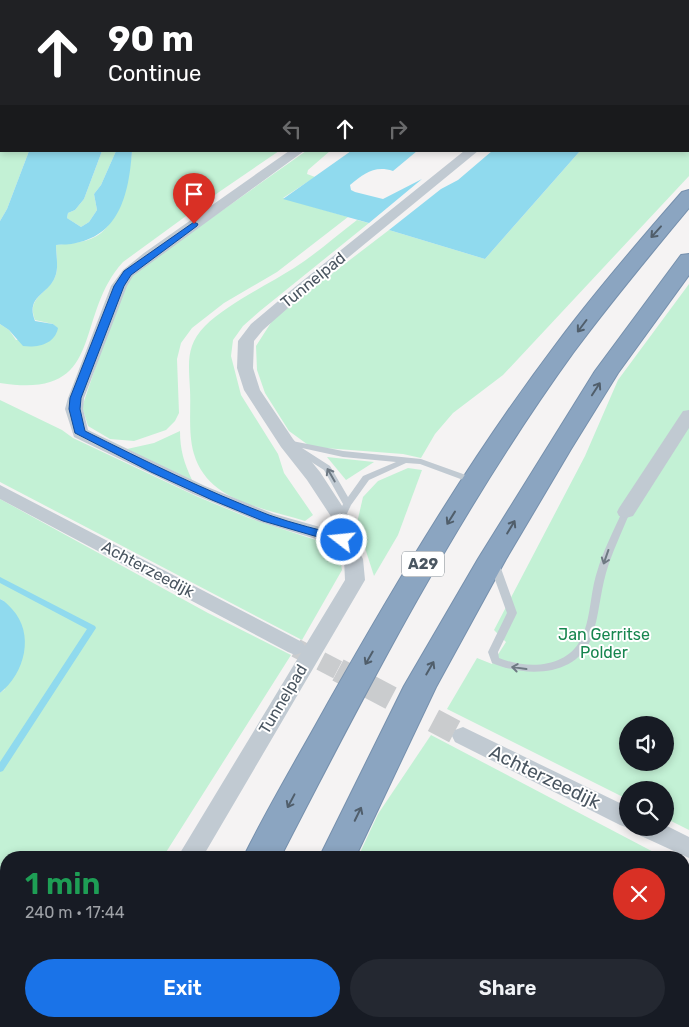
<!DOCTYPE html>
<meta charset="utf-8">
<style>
body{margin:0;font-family:Rubik,sans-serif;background:#242831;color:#f1f3f6;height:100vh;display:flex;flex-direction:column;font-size:19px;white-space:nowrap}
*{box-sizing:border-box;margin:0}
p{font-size:16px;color:#9ea1a6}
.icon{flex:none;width:28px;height:28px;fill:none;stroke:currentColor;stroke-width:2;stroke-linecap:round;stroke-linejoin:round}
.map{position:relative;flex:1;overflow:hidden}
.details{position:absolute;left:0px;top:851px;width:690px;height:176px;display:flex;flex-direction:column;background:#171b24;border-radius:20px 20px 0 0;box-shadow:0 2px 8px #0003}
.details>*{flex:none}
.top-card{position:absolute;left:0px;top:0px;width:690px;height:152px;box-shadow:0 2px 8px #0003;background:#202124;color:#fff;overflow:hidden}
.controls{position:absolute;left:619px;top:716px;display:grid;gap:10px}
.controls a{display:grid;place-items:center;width:55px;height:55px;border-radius:50%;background:#171b24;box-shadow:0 2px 8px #0003;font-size:25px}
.pin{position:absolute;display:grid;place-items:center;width:42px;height:42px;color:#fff;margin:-51px -21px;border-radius:50% 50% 50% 0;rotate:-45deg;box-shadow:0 0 5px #0007}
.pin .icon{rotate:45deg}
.me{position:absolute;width:55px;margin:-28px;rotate:286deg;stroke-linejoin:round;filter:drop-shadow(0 0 4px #0008)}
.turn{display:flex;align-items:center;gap:18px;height:105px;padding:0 25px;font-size:22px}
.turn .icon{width:65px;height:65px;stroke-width:2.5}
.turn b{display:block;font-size:35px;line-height:42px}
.lanes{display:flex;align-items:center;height:48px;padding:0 25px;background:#0003;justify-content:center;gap:25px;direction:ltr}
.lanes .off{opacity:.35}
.round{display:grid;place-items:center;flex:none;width:52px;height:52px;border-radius:26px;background:#242831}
.headline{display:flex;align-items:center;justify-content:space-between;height:85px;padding:0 25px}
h1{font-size:30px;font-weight:600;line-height:38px;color:#1e9e55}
.primary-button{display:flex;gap:10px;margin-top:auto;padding:10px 25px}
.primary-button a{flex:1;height:58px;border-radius:30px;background:#1a73e8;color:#fff;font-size:20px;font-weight:600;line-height:58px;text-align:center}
.primary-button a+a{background:#242831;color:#f1f3f6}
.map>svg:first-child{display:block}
.green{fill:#c3f1d5;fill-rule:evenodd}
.water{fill:#90daee}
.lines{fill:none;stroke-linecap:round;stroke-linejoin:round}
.stream{fill:#90daee;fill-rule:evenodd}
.street-tunnel-far2{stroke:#caccce;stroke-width:12;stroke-dasharray:12 5.5;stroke-linecap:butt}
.street-tunnel-far1{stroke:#caccce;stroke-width:19;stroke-dasharray:19 9;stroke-linecap:butt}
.street-tunnel{stroke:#caccce;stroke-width:24;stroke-dasharray:24 12;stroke-linecap:butt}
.highway-casing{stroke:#7690ad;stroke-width:2}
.lane{fill:#c1cad2;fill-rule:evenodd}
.street{fill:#c1cad2;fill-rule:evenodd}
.highway{fill:#8ba5c1;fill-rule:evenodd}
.oneway{stroke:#505e6b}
.oneway2{stroke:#6e7983}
.route{fill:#1a73e8;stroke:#114b97}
.labels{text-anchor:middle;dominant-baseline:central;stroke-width:4;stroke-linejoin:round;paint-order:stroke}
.shield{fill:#fff;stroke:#808990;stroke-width:1}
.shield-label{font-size:15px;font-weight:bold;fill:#4a5661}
.street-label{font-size:16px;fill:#4a5661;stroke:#fff}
.park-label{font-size:16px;fill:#17864f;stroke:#fff}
.near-street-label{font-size:19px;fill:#4a5661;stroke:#fff}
</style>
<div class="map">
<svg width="689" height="1027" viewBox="0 0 689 1027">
<rect width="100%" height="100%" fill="#f5f3f3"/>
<!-- green -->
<g class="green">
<path d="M 0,0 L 93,0 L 1,1 L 1,151 L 29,151 L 7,209 L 0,221 Z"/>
<path d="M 183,0 L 689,0 L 689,37 L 689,1 Z"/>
<path d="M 689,43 L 689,176 L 503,375 L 453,413 L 435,434 L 421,458 L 403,454 L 311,447 L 289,431 L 265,393 L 257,370 L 256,346 L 274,318 L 389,230 L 485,259 L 580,151 L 689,151 Z"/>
<path d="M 102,151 L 116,151 L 101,185 L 94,194 L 97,210 L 89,222 L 81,227 L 67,218 L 68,213 L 75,210 L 84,199 Z"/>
<path d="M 132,151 L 279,151 L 219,192 L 123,262 C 72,318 108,400 0,383 L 0,324 L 9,330 L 16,340 L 56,334 L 57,328 L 53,324 L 35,320 C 26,297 48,294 55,277 C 59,269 56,254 56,245 C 71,243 89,243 101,233 C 119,219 130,174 132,151 Z"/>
<path d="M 306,151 L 330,151 L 308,170 L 307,174 L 315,177 L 283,198 L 348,217 L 277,272 L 224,303 L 192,328 L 181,343 L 177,359 L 179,413 L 175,421 L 166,430 L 134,441 L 110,439 L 88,426 L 82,407 L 113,316 L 131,275 Z"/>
<path d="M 357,220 L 369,223 L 260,311 L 243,326 L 233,340 L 231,356 L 241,395 L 278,454 L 284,473 L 313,515 L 305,521 C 265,508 208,502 194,454 C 188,434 191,410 190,390 C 189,365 185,346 205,326 C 226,305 267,285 294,268 C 316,254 336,236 357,220 Z"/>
<path d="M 689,284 L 689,830 L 665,818 L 665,790 L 628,790 L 627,799 L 447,709 L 477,658 L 492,664 L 506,642 L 494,630 L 585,456 L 618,380 ZM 628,725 L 665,725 L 665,762 L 628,762 Z"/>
<path d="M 0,400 L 62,430 L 73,438 L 196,496 L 249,518 L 328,544 L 339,554 L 342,570 L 302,640 L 0,482 Z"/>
<path d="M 180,431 C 180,450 184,463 192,480 L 127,449 L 154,443 Z"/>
<path d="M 327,457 L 374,462 L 346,480 Z"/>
<path d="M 408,468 L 422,470 L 398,535 L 374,576 L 357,523 L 363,497 L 378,481 Z"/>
<path d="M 0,499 L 208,613 L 291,655 L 163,857 L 6,858 L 6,1021 L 64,1021 L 61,1027 L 0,1027 L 0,693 L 5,689 L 4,601 L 0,599 Z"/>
<path d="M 431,735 L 663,857 L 358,857 L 378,814 Z"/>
<path d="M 684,869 L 689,871 L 689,1027 L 281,1027 L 283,1021 L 684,1021 Z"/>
</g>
<!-- water -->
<g class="water">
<path d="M 29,151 L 102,151 L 84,199 L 75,210 L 68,213 L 67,218 L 81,227 L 89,222 L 97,210 L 94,194 L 101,185 L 116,151 L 132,151 C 129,191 121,234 76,243 C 70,245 63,244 56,245 C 56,254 59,269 55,277 C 49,294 25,296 35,321 L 53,324 L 58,328 C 55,344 38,348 23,346 L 9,330 L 0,324 L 0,221 L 7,209 Z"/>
<path d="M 351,151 L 417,151 L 393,171 C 374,165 364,174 350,185 L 351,190 L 355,192 L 383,199 L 422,179 L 369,223 L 283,199 Z"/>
<path d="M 492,151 L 580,151 L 485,259 L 389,230 L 441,189 L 458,180 Z"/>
<path d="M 0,599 C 5,601 8,605 12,609 C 35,634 25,673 0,693 Z"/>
</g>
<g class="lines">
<!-- stream -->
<g class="stream">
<path d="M 212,0 L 216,0 L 215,1 L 211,1 Z"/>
<path d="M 0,577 L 95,626 L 96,628 L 3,771 L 0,772 L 0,762 L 87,629 L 0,583 Z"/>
</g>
<!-- street-tunnel-far2 -->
<path class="street-tunnel-far2" d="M 678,1 L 681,0"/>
<!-- street-tunnel-far1 -->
<path class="street-tunnel-far1" d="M 296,648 L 340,671"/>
<!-- street-tunnel -->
<path class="street-tunnel" d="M 338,670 L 463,736"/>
<!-- highway casing -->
<g class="highway-casing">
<g id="highway">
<path d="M 689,190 L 689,208 C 649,256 610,303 573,353 C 459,511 369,685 280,858 L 243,858 C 269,805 300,754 328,703 C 398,579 471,457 557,343 C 596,291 639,241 682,192 Z"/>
<path d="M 689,254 L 689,275 L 618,373 L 571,449 L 506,559 L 436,687 L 355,858 L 319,858 L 404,686 L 478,559 L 595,371 L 681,255 Z"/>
<path d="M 156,1021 L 196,1021 L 193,1027 L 153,1027 Z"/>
<path d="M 241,1021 L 281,1021 L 279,1027 L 239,1027 Z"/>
</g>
</g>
<!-- lane -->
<g class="lane">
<path d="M 287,440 L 343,451 L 421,459 L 477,479 L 478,481 L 474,484 L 420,464 L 406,463 L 369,480 L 351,505 L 344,520 L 341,521 L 337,518 L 343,504 L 324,470 L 294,451 L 293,449 L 295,447 L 284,445 L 283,443 L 284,441 ZM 302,448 L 343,457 L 396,462 L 363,476 L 348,497 L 330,466 Z"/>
<path d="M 626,509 L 630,512 C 622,532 612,552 606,573 C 600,594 599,616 592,637 C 576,678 525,677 492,663 L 488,652 L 507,613 L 489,563 L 491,561 L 494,560 L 499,563 L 517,613 L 498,652 L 499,658 C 526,669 566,669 581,639 C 591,620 590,593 597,572 C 603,551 613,532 622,512 Z"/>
</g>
<!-- street -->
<g class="street">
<path d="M 289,151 L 304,151 L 133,276 L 127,286 L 84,398 L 83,409 L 88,430 L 205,486 L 274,514 L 327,529 L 332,525 L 332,518 L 307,480 L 281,447 L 244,390 L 237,368 L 238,341 L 251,324 L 295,287 L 464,151 L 478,151 L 305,293 L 263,330 L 254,341 L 253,368 L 260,390 L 293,439 L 320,472 L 350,518 L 352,538 L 363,559 L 365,580 L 202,858 L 177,858 L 301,653 L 295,655 L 288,652 L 0,499 L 0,485 L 302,642 L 305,646 L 345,580 L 344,559 L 336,545 L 260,522 L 193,494 L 74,437 L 65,409 L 68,398 L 111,286 L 123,270 L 144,253 Z"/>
<path d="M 689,410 L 689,428 L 633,516 L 626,518 L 619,516 L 617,512 L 619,508 L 683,411 Z"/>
<path d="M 463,727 L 628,807 L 628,828 L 629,828 L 628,828 L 620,825 L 455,742 L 452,736 L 455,730 Z"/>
<path d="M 665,825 L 689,837 L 689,858 L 639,835 L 635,828 L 665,828 Z"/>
<path d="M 82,1021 L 109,1021 L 107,1027 L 79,1027 Z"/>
</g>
<!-- highway -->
<use href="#highway" class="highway"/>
</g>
<!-- one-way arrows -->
<defs><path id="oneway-shaft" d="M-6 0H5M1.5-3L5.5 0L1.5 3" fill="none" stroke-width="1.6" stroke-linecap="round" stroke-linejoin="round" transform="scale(1.25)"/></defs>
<g class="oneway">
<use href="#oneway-shaft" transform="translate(656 232) rotate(132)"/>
<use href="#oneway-shaft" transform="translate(582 326) rotate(127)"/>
<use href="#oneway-shaft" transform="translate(596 389) rotate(-57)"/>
<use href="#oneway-shaft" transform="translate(451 518) rotate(122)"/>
<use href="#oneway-shaft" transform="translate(511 527) rotate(-59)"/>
<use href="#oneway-shaft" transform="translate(369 658) rotate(120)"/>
<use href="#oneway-shaft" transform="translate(430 668) rotate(-60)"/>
<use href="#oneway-shaft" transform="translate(291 801) rotate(118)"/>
<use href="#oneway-shaft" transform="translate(358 814) rotate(-64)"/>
</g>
<g class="oneway2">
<use href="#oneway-shaft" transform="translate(331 475) rotate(-120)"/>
<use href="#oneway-shaft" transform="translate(606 557) rotate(109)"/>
<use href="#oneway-shaft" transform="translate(519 668) rotate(-172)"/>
</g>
<!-- route -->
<path class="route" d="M 194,222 L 198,224 L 197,226 L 131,275 L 124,286 L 81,398 L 80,409 L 85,431 C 145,461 206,491 269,515 C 294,524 321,530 346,537 L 348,540 L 346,543 L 342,544 L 263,521 L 212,500 L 151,472 L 75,433 L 69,409 L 70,398 L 114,286 L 124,271 Z"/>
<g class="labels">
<!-- shield labels -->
<rect class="shield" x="402" y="551.5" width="42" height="25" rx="4"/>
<g class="shield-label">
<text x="423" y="564">A29</text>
</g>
<!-- street labels -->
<g class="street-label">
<text transform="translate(313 280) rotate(-39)">Tunnelpad</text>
<text transform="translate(148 569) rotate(28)">Achterzeedijk</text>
<text transform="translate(283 699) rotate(-59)">Tunnelpad</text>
</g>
<!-- park labels -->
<g class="park-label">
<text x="604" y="634">Jan Gerritse<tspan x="604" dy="18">Polder</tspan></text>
</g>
<!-- near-street labels -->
<g class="near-street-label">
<text transform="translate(545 777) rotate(26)">Achterzeedijk</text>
</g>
</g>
</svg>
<div class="controls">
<a><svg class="icon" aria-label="sound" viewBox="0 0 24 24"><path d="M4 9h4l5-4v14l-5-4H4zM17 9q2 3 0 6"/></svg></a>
<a><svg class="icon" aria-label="search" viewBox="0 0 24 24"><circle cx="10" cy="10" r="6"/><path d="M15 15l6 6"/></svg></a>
</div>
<div class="pin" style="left:194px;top:224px;background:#d93025"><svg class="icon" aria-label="arrive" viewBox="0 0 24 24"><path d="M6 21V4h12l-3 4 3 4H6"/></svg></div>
<svg class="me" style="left:342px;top:540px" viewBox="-20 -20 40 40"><circle r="17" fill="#1a73e8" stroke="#fff" stroke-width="3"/><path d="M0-11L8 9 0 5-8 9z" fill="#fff"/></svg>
<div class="top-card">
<div class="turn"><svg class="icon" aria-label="ahead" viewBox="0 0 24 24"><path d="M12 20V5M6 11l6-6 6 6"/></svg><div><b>90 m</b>Continue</div></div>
<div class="lanes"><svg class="icon off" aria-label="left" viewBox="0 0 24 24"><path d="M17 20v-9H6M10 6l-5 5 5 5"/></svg><svg class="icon" aria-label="ahead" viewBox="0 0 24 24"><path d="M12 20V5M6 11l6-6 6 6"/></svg><svg class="icon off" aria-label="right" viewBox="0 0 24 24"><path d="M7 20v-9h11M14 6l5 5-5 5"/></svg></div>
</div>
<section class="details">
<div class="headline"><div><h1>1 min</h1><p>240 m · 17:44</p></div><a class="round" style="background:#d93025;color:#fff"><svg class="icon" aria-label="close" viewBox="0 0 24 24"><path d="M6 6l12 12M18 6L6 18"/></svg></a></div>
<div class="primary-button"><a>Exit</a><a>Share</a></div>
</section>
</div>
